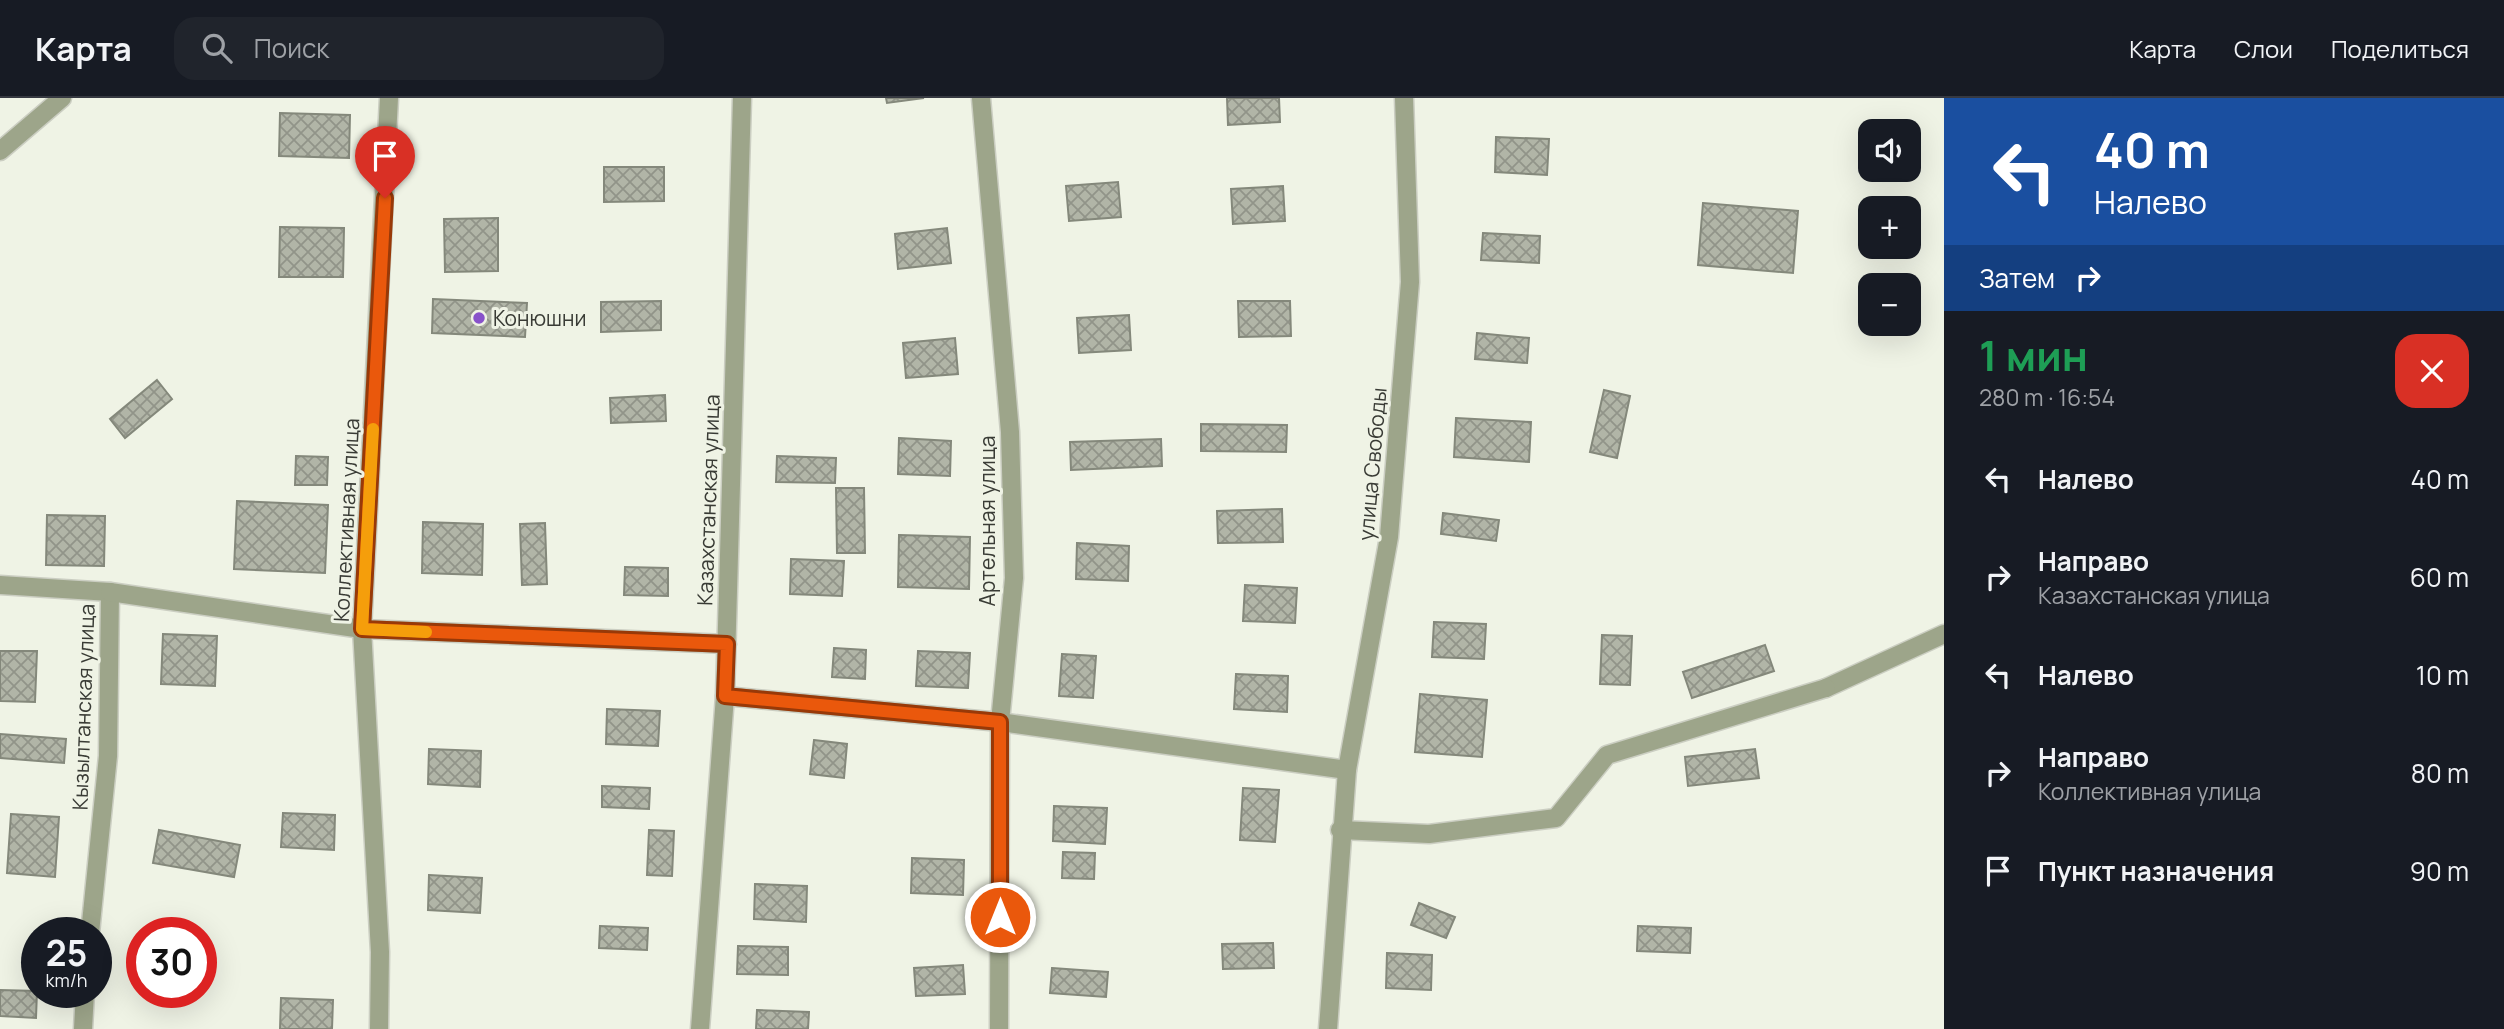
<!DOCTYPE html>
<html lang="ru">
<meta charset="utf-8">
<style>
body{margin:0;font-family:Manrope,sans-serif;background:#20242c;color:#f1f3f6;height:100vh;display:flex;flex-direction:column;font-size:26px;white-space:nowrap}
*{box-sizing:border-box;margin:0}
p{font-size:23px;color:#9ea1a6}
.icon{flex:none;width:38px;height:38px;fill:none;stroke:currentColor;stroke-width:2;stroke-linecap:round;stroke-linejoin:round}
.map{position:relative;flex:1;overflow:hidden}
.side{display:flex;flex-direction:column;background:#171b24;width:560px}
.side>*{flex:none}
.top-card{background:#1a4fa0;color:#fff;overflow:hidden}
.tools{position:absolute;left:1858px;top:21px;display:grid;gap:14px}
.tools a{display:grid;place-items:center;width:63px;height:63px;border-radius:14px;background:#171b24;box-shadow:0 7px 28px #0002;font-size:35px}
.speed{position:absolute;left:21px;top:819px;display:flex;gap:14px;font-size:35px;font-weight:700;text-align:center}
.speed>*{display:grid;place-content:center;width:91px;height:91px;border-radius:50%;background:#171b24;box-shadow:0 7px 28px #0002;line-height:1}
.speed small{font-size:18px;font-weight:400}
.speed .limit{border:10px solid #d22;background:#fff;color:#111}
.pin{position:absolute;display:grid;place-items:center;width:60px;height:60px;color:#fff;margin:-72px -30px;border-radius:50% 50% 50% 0;rotate:-45deg;box-shadow:0 0 7px #0007}
.pin .icon{rotate:45deg}
.me{position:absolute;width:77px;margin:-38px;rotate:0deg;stroke-linejoin:round;filter:drop-shadow(0 0 5px #0008)}
.turn{display:flex;align-items:center;gap:24px;height:147px;padding:0 35px;font-size:32px}
.turn .icon{width:91px;height:91px;stroke-width:2.5}
.turn b{display:block;font-size:49px;line-height:60px}
.then{display:flex;align-items:center;height:66px;padding:0 35px;background:#0003;gap:14px;font-size:26px}
.round{display:grid;place-items:center;flex:none;width:74px;height:74px;border-radius:21px;background:#20242c}
.headline{display:flex;align-items:center;justify-content:space-between;height:119px;padding:0 35px}
h1{font-size:42px;font-weight:700;line-height:52px;color:#1e9e55}
ul{padding:0;list-style:none}
li{display:flex;align-items:center;gap:21px;height:98px;padding:0 35px}
li div{flex:1}
li b{display:block;font-size:26px}
li em{font-style:normal}
header{display:flex;align-items:center;gap:42px;box-sizing:border-box;height:98px;padding:0 35px;background:#171b24;border-bottom:2px solid #363941}
header strong{font-size:33px}
nav{display:flex;gap:38px;margin-inline-start:auto;font-size:24px}
.search{width:490px;height:63px;background:#20242c;display:flex;align-items:center;gap:18px;box-sizing:border-box;padding:0 24px;border-radius:21px;color:#9ea1a6;font-size:26px}
main{display:flex;flex:1;min-height:0}
.map>svg:first-child{display:block}
.building{fill:url(#building-cross-hatch);stroke:#84887b;stroke-width:2}
.lines{fill:none;stroke-linecap:round;stroke-linejoin:round}
.service-casing{stroke:#cbcec2;stroke-width:21}
.minor-casing{stroke:#cbcec2;stroke-width:21}
.service{stroke:#9da58a;stroke-width:18}
.minor{stroke:#9da58a;stroke-width:18}
.route-casing{stroke:#983908;stroke-width:18}
.route{stroke:#ea580c;stroke-width:12}
.slow{stroke:#f59e0b;stroke-width:12}
.poi-dot{fill:#8852ca;stroke:#eff3e5;stroke-width:2.5}
.labels{text-anchor:middle;dominant-baseline:central;stroke-width:6;stroke-linejoin:round;paint-order:stroke}
.poi-label{font-size:21px;fill:#393b35;stroke:#eff3e5;text-anchor:start}
.street-label{font-size:21px;fill:#393b35;stroke:#eff3e5}
</style>
<header>
<strong>Карта</strong>
<div class="search"><svg class="icon" aria-label="search" viewBox="0 0 24 24"><circle cx="10" cy="10" r="6"/><path d="M15 15l6 6"/></svg>Поиск</div>
<nav><a>Карта</a><a>Слои</a><a>Поделиться</a></nav>
</header>
<main>
<div class="map">
<svg width="1944" height="931" viewBox="0 0 1944 931">
<defs>
<pattern id="building-cross-hatch" width="8" height="8" patternUnits="userSpaceOnUse" patternTransform="scale(1.75)"><rect width="8" height="8" fill="#b1b5a7"/><path d="M0 0l8 8M0 8l8-8" fill="none" stroke="#919489"/></pattern>
</defs>
<rect width="100%" height="100%" fill="#eff3e5"/>
<!-- building -->
<g class="building">
<path d="M 886,0 L 924,0 L 887,5 Z"/>
<path d="M 1227,0 L 1279,0 L 1280,24 L 1228,27 Z"/>
<path d="M 280,15 L 350,17 L 349,60 L 279,58 Z"/>
<path d="M 1496,39 L 1549,41 L 1547,77 L 1495,74 Z"/>
<path d="M 604,69 L 664,69 L 664,103 L 604,104 Z"/>
<path d="M 1118,84 L 1121,119 L 1069,123 L 1066,88 Z"/>
<path d="M 1283,88 L 1285,123 L 1233,126 L 1231,91 Z"/>
<path d="M 1703,105 L 1798,113 L 1793,175 L 1698,167 Z"/>
<path d="M 498,120 L 498,173 L 445,174 L 444,121 Z"/>
<path d="M 280,129 L 344,130 L 343,179 L 279,179 Z"/>
<path d="M 947,130 L 951,165 L 898,171 L 895,136 Z"/>
<path d="M 1483,135 L 1540,138 L 1539,165 L 1481,162 Z"/>
<path d="M 433,201 L 527,205 L 525,239 L 432,235 Z"/>
<path d="M 661,203 L 661,232 L 601,234 L 601,204 Z"/>
<path d="M 1238,203 L 1290,203 L 1291,238 L 1239,239 Z"/>
<path d="M 1129,217 L 1131,252 L 1079,255 L 1077,220 Z"/>
<path d="M 1477,235 L 1529,240 L 1527,265 L 1475,261 Z"/>
<path d="M 955,240 L 958,276 L 906,280 L 903,245 Z"/>
<path d="M 157,282 L 172,301 L 125,340 L 110,321 Z"/>
<path d="M 1604,292 L 1630,298 L 1617,360 L 1590,354 Z"/>
<path d="M 665,297 L 666,323 L 611,325 L 610,300 Z"/>
<path d="M 1456,320 L 1531,324 L 1529,364 L 1454,359 Z"/>
<path d="M 1201,326 L 1287,327 L 1286,354 L 1201,353 Z"/>
<path d="M 899,340 L 951,343 L 950,378 L 898,376 Z"/>
<path d="M 1161,341 L 1162,368 L 1071,372 L 1070,344 Z"/>
<path d="M 296,358 L 328,359 L 327,387 L 295,387 Z"/>
<path d="M 777,358 L 836,360 L 835,385 L 776,384 Z"/>
<path d="M 836,390 L 864,390 L 865,455 L 837,455 Z"/>
<path d="M 237,403 L 328,407 L 325,475 L 234,471 Z"/>
<path d="M 1282,411 L 1283,444 L 1218,445 L 1217,413 Z"/>
<path d="M 1443,415 L 1499,422 L 1496,443 L 1441,436 Z"/>
<path d="M 47,417 L 105,418 L 104,468 L 46,467 Z"/>
<path d="M 423,424 L 483,426 L 482,477 L 422,475 Z"/>
<path d="M 545,425 L 547,486 L 522,487 L 520,426 Z"/>
<path d="M 899,437 L 970,439 L 969,491 L 898,489 Z"/>
<path d="M 1077,445 L 1129,448 L 1128,483 L 1076,481 Z"/>
<path d="M 791,461 L 844,463 L 842,498 L 790,496 Z"/>
<path d="M 625,469 L 668,470 L 668,498 L 624,497 Z"/>
<path d="M 1245,487 L 1297,490 L 1295,525 L 1243,523 Z"/>
<path d="M 1434,524 L 1486,526 L 1484,561 L 1432,559 Z"/>
<path d="M 163,536 L 217,538 L 215,588 L 161,586 Z"/>
<path d="M 1602,537 L 1632,538 L 1630,587 L 1600,586 Z"/>
<path d="M 1765,547 L 1774,573 L 1692,600 L 1683,574 Z"/>
<path d="M 834,550 L 866,552 L 865,581 L 832,579 Z"/>
<path d="M 0,553 L 37,553 L 35,604 L 0,603 Z"/>
<path d="M 918,553 L 970,555 L 968,590 L 916,588 Z"/>
<path d="M 1062,556 L 1096,558 L 1093,600 L 1059,598 Z"/>
<path d="M 1236,576 L 1288,578 L 1287,614 L 1234,611 Z"/>
<path d="M 1420,596 L 1487,602 L 1482,659 L 1415,654 Z"/>
<path d="M 607,611 L 660,613 L 658,648 L 606,646 Z"/>
<path d="M 0,636 L 66,641 L 64,665 L 0,660 Z"/>
<path d="M 814,642 L 847,646 L 844,680 L 810,676 Z"/>
<path d="M 429,651 L 481,653 L 480,689 L 428,686 Z"/>
<path d="M 1755,651 L 1759,680 L 1688,688 L 1685,659 Z"/>
<path d="M 602,688 L 650,690 L 649,711 L 602,709 Z"/>
<path d="M 1243,690 L 1279,692 L 1275,744 L 1240,742 Z"/>
<path d="M 1054,708 L 1107,710 L 1105,746 L 1053,743 Z"/>
<path d="M 283,715 L 335,717 L 334,752 L 281,749 Z"/>
<path d="M 11,716 L 59,719 L 55,779 L 7,775 Z"/>
<path d="M 159,732 L 240,747 L 234,779 L 153,765 Z"/>
<path d="M 649,732 L 674,733 L 672,778 L 647,777 Z"/>
<path d="M 1063,754 L 1095,755 L 1094,781 L 1062,780 Z"/>
<path d="M 912,760 L 964,762 L 963,797 L 911,795 Z"/>
<path d="M 429,777 L 482,780 L 480,815 L 428,812 Z"/>
<path d="M 755,786 L 807,788 L 806,824 L 754,821 Z"/>
<path d="M 1419,805 L 1455,819 L 1446,840 L 1411,827 Z"/>
<path d="M 600,828 L 648,830 L 647,852 L 599,850 Z"/>
<path d="M 1638,828 L 1691,830 L 1690,855 L 1637,853 Z"/>
<path d="M 140,843 L 142,843 L 142,886 L 134,885 Z"/>
<path d="M 1273,845 L 1274,870 L 1223,871 L 1222,846 Z"/>
<path d="M 738,848 L 788,849 L 788,877 L 737,876 Z"/>
<path d="M 1387,855 L 1432,857 L 1431,892 L 1386,890 Z"/>
<path d="M 963,867 L 965,896 L 916,898 L 914,870 Z"/>
<path d="M 1052,870 L 1108,874 L 1106,899 L 1050,895 Z"/>
<path d="M 0,892 L 37,893 L 36,920 L 0,918 Z"/>
<path d="M 281,900 L 333,902 L 332,931 L 280,931 Z"/>
<path d="M 757,912 L 809,914 L 808,931 L 756,931 Z"/>
</g>
<g class="lines">
<!-- service casing -->
<g class="service-casing">
<path id="service" d="M 1826,590 L 1944,536"/>
</g>
<!-- minor casing -->
<g class="minor-casing">
<g id="minor">
<path d="M 981,0 L 1010,334 L 1014,480 L 1000,624 L 999,931"/>
<path d="M 0,53 L 62,0"/>
<path d="M 0,487 L 110,494 L 108,658 L 90,835"/>
<path d="M 110,494 L 362,531 L 727,546"/>
<path d="M 725,598 L 1000,624 L 1347,672"/>
<path d="M 1340,732 L 1429,736 L 1556,720 L 1607,657 L 1826,590"/>
<path d="M 83,931 L 85,894"/>
<path d="M 379,931 L 380,854 L 362,531 L 389,0"/>
<path d="M 700,931 L 725,598 L 742,0"/>
<path d="M 1328,931 L 1347,672 L 1389,439 L 1410,184 L 1404,0"/>
</g>
</g>
<!-- service -->
<use href="#service" class="service"/>
<!-- minor -->
<use href="#minor" class="minor"/>
</g>
<g class="lines">
<!-- route casing -->
<g class="route-casing">
<path id="route" d="M 385,100 L 362,531 L 727,546 L 725,598 L 1000,624 L 1000,819"/>
</g>
<!-- route -->
<use href="#route" class="route"/>
<!-- slow -->
<path class="slow" d="M 373,331 L 362,531 L 426,534"/>
</g>
<!-- markers -->
<circle class="poi-dot" cx="479" cy="220" r="7"/>
<g class="labels">
<!-- poi labels -->
<g class="poi-label">
<text x="493" y="220">Конюшни</text>
</g>
<!-- street labels -->
<g class="street-label">
<text transform="translate(1372 366) rotate(-85)">улица Свободы</text>
<text transform="translate(708 402) rotate(-88)">Казахстанская улица</text>
<text transform="translate(346 422) rotate(-87)">Коллективная улица</text>
<text transform="translate(987 423) rotate(-90)">Артельная улица</text>
<text transform="translate(83 609) rotate(-88)">Кызылтанская улица</text>
</g>
</g>
</svg>
<div class="tools">
<a><svg class="icon" aria-label="sound" viewBox="0 0 24 24"><path d="M4 9h4l5-4v14l-5-4H4zM17 9q2 3 0 6"/></svg></a>
<a>+</a>
<a>−</a>
</div>
<div class="speed"><div>25<small>km/h</small></div><div class="limit">30</div></div>
<div class="pin" style="left:385px;top:100px;background:#d93025"><svg class="icon" aria-label="arrive" viewBox="0 0 24 24"><path d="M6 21V4h12l-3 4 3 4H6"/></svg></div>
<svg class="me" style="left:1000px;top:819px" viewBox="-20 -20 40 40"><circle r="17" fill="#ea580c" stroke="#fff" stroke-width="3"/><path d="M0-11L8 9 0 5-8 9z" fill="#fff"/></svg>
</div>
<section class="side">
<div class="top-card">
<div class="turn"><svg class="icon" aria-label="left" viewBox="0 0 24 24"><path d="M17 20v-9H6M10 6l-5 5 5 5"/></svg><div><b>40 m</b>Налево</div></div>
<div class="then">Затем<svg class="icon" aria-label="right" viewBox="0 0 24 24"><path d="M7 20v-9h11M14 6l5 5-5 5"/></svg></div>
</div>
<div class="headline"><div><h1>1 мин</h1><p>280 m · 16:54</p></div><a class="round" style="background:#d93025;color:#fff"><svg class="icon" aria-label="close" viewBox="0 0 24 24"><path d="M6 6l12 12M18 6L6 18"/></svg></a></div>
<ul>
<li><svg class="icon" aria-label="left" viewBox="0 0 24 24"><path d="M17 20v-9H6M10 6l-5 5 5 5"/></svg><div><b>Налево</b></div><em>40 m</em></li>
<li><svg class="icon" aria-label="right" viewBox="0 0 24 24"><path d="M7 20v-9h11M14 6l5 5-5 5"/></svg><div><b>Направо</b><p>Казахстанская улица</p></div><em>60 m</em></li>
<li><svg class="icon" aria-label="left" viewBox="0 0 24 24"><path d="M17 20v-9H6M10 6l-5 5 5 5"/></svg><div><b>Налево</b></div><em>10 m</em></li>
<li><svg class="icon" aria-label="right" viewBox="0 0 24 24"><path d="M7 20v-9h11M14 6l5 5-5 5"/></svg><div><b>Направо</b><p>Коллективная улица</p></div><em>80 m</em></li>
<li><svg class="icon" aria-label="arrive" viewBox="0 0 24 24"><path d="M6 21V4h12l-3 4 3 4H6"/></svg><div><b>Пункт назначения</b></div><em>90 m</em></li>
</ul>
</section>
</main>
